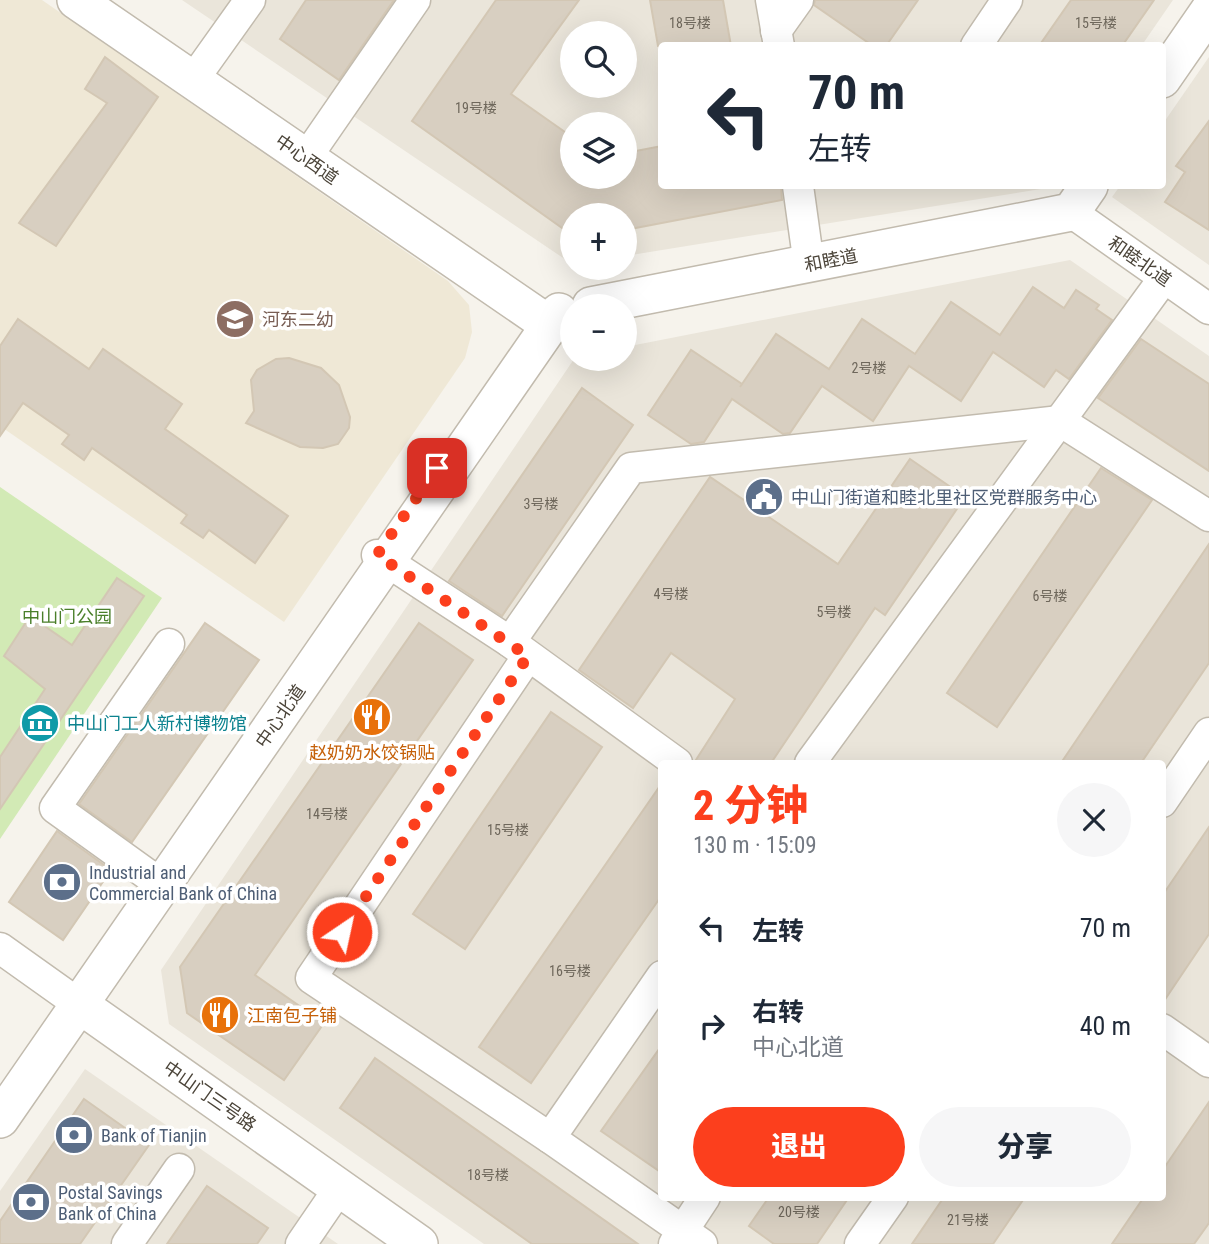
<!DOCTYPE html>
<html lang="zh">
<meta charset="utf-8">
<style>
body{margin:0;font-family:"Roboto Condensed","Noto Sans SC",sans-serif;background:#f6f6f7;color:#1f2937;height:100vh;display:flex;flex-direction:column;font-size:26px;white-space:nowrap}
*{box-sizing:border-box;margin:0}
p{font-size:23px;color:#747a83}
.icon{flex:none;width:38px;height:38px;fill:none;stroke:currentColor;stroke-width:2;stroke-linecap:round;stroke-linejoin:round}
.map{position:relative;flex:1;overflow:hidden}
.side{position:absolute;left:658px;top:760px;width:508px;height:441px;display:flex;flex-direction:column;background:#fff;border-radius:7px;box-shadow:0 7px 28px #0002}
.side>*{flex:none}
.banner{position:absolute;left:658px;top:42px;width:508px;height:147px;border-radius:7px;box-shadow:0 7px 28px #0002;background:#fff;color:#1f2937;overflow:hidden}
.fabs{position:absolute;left:560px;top:21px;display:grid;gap:14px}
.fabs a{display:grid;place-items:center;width:77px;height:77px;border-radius:50%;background:#fff;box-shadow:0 7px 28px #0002;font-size:35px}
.pin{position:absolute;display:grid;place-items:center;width:60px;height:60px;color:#fff;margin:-30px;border-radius:14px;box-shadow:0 4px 10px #0006}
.me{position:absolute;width:77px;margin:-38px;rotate:34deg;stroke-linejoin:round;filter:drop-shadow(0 0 5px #0008)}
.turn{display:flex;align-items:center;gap:24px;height:147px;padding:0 35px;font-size:32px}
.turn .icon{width:91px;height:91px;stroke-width:2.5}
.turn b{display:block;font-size:49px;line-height:60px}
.round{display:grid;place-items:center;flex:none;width:74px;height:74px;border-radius:37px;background:#f6f6f7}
.overview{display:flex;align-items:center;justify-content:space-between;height:119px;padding:0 35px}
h1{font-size:42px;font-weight:800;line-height:52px;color:#fc3f1d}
.action{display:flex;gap:14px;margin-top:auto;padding:14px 35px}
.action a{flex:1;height:80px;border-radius:42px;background:#fc3f1d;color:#fff;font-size:28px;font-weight:800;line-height:80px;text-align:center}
.action a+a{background:#f6f6f7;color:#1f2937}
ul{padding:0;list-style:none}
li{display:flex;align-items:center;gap:21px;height:98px;padding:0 35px}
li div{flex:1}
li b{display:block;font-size:26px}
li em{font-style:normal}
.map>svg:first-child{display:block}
.residential{fill:#eae5da;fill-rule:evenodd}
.education{fill:#efe8d6}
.green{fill:#d2eab5}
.building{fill:#d8cfc1;stroke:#d3c7b4;stroke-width:2}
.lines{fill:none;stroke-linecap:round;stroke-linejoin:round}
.minor-casing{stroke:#c2bbae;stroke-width:33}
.tertiary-casing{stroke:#c2bbae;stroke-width:40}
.minor{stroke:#fff;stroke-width:30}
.tertiary{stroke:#fff;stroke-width:37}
.route{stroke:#fc3f1d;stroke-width:12;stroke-dasharray:0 21.6}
.labels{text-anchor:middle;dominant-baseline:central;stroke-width:7;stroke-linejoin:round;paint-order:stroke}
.number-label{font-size:14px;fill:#6e675b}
.street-label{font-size:18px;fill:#4b4439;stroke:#fff}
.education-label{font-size:18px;fill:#785e54;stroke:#fff;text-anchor:start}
.service-label{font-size:18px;fill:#4e5e75;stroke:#fff;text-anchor:start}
.park-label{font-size:18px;fill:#4a7f2a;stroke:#fff}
.culture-label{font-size:18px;fill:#0d838f;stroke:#fff;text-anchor:start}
.food-label{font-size:18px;fill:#c56008;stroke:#fff}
</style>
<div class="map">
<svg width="1209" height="1244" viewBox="0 0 1209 1244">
<rect width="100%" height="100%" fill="#f6f3ec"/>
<!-- residential -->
<g class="residential">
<path d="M 182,0 L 1173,0 L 1142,45 L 662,46 L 662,186 L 1044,186 L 1041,189 L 625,256 L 625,215 L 572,215 L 572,264 ZM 572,33 L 625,33 L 625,86 L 572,86 ZM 572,124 L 625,124 L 625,177 L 572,177 Z"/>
<path d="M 1209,57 L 1209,265 L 1112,197 L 1120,186 L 1162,186 L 1162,125 Z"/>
<path d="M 1070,260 L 1209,356 L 1209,1244 L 484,1244 L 169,1024 L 161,970 L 574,359 L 625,359 L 625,347 ZM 662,763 L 1162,763 L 1162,1197 L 662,1197 Z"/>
<path d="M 85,1069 L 338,1244 L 0,1244 L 0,1191 Z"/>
</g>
<!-- education -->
<path class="education" d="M 0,0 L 42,0 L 448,281 L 469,305 L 472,332 L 465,358 L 284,622 L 0,426 Z"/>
<!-- green -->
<path class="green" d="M 0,487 L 162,598 L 0,839 Z"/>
<!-- building -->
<g class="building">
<path d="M 306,0 L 394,0 L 339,80 L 280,39 Z"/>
<path d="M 496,0 L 579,0 L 511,94 L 572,137 L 572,177 L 625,177 L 625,153 L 662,146 L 662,186 L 781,186 L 782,200 L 625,230 L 625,215 L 572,215 L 572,235 L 412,121 Z"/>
<path d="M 650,0 L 723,0 L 731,46 L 658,46 Z"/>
<path d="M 815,0 L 918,0 L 886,46 L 873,46 L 814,5 Z"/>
<path d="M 1071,0 L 1154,0 L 1122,46 L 1039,46 Z"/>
<path d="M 105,57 L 158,97 L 56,246 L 19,223 L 107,103 L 85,89 Z"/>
<path d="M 1209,121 L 1209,230 L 1165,202 L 1185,172 L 1176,166 Z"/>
<path d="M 1033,287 L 1064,308 L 1076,290 L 1099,305 L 1096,309 L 1112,320 L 1069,379 L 1056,370 L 1044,387 L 993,352 L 961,401 L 909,366 L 873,421 L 822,386 L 790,433 L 783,434 L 732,399 L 704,442 L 691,444 L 648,415 L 691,350 L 742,384 L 740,387 L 776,334 L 829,369 L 862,319 L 915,354 L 951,302 L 1000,335 Z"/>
<path d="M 18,319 L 89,369 L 103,349 L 182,404 L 165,429 L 288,516 L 255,563 L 209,530 L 203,538 L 181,523 L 187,515 L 92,448 L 84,460 L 62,444 L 69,435 L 23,403 L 0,436 L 0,346 Z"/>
<path d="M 1141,339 L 1209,384 L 1209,471 L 1098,398 Z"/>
<path d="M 289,358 L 321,368 L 339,385 L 350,417 L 349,428 L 338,444 L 323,448 L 300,447 L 246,423 L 254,411 L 251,380 L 257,370 L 276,359 Z"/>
<path d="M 582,388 L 633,425 L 502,616 L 449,581 Z"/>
<path d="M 910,459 L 965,497 L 885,615 L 875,608 L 771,763 L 694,763 L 735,699 L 671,653 L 633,708 L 579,670 L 710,477 L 838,564 Z"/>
<path d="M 1101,468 L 1152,500 L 997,727 L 947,693 Z"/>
<path d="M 1209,544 L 1209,663 L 1141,763 L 1061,763 Z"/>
<path d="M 117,578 L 144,596 L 0,809 L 0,757 L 45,689 L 4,656 L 30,616 L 72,645 Z"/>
<path d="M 205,623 L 259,660 L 132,842 L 79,804 Z"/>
<path d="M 419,623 L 473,660 L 255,975 L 324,1023 L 284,1080 L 187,1013 L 180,967 Z"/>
<path d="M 551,712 L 602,747 L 465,949 L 413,914 Z"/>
<path d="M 662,783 L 662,895 L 531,1083 L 479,1047 Z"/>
<path d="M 1209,827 L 1209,934 L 1162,1004 L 1162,896 Z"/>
<path d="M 57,831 L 111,870 L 63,940 L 9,902 Z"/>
<path d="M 662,1045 L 662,1173 L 601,1131 Z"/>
<path d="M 375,1058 L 638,1244 L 532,1244 L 340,1108 Z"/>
<path d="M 84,1099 L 149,1145 L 80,1244 L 0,1244 L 0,1221 Z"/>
<path d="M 1209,1102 L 1209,1223 L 1194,1244 L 1112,1244 L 1144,1197 L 1162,1197 L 1162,1171 Z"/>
<path d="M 207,1186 L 268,1228 L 257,1244 L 167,1244 Z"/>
<path d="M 769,1197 L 849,1197 L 817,1244 L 774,1244 L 749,1226 Z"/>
<path d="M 944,1197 L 1025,1197 L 993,1244 L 912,1244 Z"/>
</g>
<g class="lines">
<!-- minor casing -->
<g class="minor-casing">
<g id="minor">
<path d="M 771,0 L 779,46"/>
<path d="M 776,31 L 798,0"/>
<path d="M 976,46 L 1007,0"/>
<path d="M 193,80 L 250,0"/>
<path d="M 306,158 L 415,0"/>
<path d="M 798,186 L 809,265"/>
<path d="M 1071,212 L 1209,309"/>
<path d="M 377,555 L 510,642 L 677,763"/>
<path d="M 510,642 L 631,468 L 1060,421 L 1209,516"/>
<path d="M 528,656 L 311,978 L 550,1138"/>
<path d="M 810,763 L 1164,278"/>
<path d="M 1162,802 L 1209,733"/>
<path d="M 162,885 L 55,808 L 169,644"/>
<path d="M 0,948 L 80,1005"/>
<path d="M 662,976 L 550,1138 L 702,1244"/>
<path d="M 1162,1029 L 1209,1062"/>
<path d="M 127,1244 L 179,1169"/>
<path d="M 301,1244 L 340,1187"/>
<path d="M 674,1244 L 705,1197"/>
<path d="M 860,1244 L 893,1197"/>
</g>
</g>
<!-- tertiary casing -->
<g class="tertiary-casing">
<g id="tertiary">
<path d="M 76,0 L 538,317"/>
<path d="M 1162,79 L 1209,11"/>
<path d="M 591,306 L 1071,212 L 1089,186"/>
<path d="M 80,1005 L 419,1244"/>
<path d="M 0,1119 L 559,312"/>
</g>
</g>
<!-- minor -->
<use href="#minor" class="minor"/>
<!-- tertiary -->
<use href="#tertiary" class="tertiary"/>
</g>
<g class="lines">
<!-- route -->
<path class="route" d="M 342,932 L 528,656 L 377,555 L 437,468"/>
</g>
<!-- icons -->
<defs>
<g id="school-disc" transform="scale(2.0125)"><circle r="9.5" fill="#8d6e63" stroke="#fff"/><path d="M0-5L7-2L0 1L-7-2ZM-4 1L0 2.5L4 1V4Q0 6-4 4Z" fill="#fff"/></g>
<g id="civic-disc" transform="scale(2.0125)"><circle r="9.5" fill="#5c6f8a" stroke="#fff"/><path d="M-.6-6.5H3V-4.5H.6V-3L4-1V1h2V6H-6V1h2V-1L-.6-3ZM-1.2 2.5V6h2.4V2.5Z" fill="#fff"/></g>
<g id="restaurant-disc" transform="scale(2.0125)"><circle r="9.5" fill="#e8710a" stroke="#fff"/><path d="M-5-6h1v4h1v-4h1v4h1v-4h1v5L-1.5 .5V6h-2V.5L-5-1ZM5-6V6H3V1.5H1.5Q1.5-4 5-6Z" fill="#fff"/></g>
<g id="museum-disc" transform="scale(2.0125)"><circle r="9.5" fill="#0f9aa8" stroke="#fff"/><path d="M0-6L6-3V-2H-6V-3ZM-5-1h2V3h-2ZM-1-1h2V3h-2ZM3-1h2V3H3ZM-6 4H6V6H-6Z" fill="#fff"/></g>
<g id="bank-disc" transform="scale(2.0125)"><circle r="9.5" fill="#5c6f8a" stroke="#fff"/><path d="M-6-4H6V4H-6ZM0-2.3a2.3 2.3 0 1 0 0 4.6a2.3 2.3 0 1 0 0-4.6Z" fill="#fff"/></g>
</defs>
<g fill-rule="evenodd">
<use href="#school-disc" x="235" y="319"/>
<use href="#civic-disc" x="764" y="497"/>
<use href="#restaurant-disc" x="372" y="717"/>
<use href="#museum-disc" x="40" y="723"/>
<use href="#bank-disc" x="62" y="882"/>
<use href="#restaurant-disc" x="220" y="1015"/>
<use href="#bank-disc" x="74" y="1135"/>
<use href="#bank-disc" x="31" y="1202"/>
</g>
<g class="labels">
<!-- number labels -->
<g class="number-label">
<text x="690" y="23">18号楼</text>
<text x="1096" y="23">15号楼</text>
<text x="476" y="108">19号楼</text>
<text x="869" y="368">2号楼</text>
<text x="541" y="504">3号楼</text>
<text x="671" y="594">4号楼</text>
<text x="1050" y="596">6号楼</text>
<text x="834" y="612">5号楼</text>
<text x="327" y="814">14号楼</text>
<text x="508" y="830">15号楼</text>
<text x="570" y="971">16号楼</text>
<text x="488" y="1175">18号楼</text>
<text x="799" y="1212">20号楼</text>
<text x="968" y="1220">21号楼</text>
</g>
<!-- street labels -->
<g class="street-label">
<text transform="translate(307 159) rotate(35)">中心西道</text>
<text transform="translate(831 260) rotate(-11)">和睦道</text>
<text transform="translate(1140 261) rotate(35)">和睦北道</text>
<text transform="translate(280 716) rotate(-55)">中心北道</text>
<text transform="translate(210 1096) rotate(35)">中山门三号路</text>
</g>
<!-- education labels -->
<g class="education-label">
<text x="262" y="319">河东二幼</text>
</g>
<!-- service labels -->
<g class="service-label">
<text x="791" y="497">中山门街道和睦北里社区党群服务中心</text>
<text x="89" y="872">Industrial and<tspan x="89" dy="21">Commercial Bank of China</tspan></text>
<text x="101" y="1135">Bank of Tianjin</text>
<text x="58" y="1192">Postal Savings<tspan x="58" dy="21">Bank of China</tspan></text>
</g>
<!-- park labels -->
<g class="park-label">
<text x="67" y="616">中山门公园</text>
</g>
<!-- culture labels -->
<g class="culture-label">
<text x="67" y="723">中山门工人新村博物馆</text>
</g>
<!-- food labels -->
<g class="food-label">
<text x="372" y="752">赵奶奶水饺锅贴</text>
<text x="247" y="1015" text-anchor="start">江南包子铺</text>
</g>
</g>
</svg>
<div class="fabs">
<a><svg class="icon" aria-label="search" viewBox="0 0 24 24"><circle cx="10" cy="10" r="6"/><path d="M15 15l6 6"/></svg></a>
<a><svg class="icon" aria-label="layers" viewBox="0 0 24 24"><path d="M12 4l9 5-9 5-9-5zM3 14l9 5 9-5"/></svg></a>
<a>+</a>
<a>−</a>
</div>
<div class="pin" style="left:437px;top:468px;background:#d93025"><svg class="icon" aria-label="arrive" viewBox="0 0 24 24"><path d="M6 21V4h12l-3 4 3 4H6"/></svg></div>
<svg class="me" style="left:342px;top:932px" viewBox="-20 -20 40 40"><circle r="17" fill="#fc3f1d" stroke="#fff" stroke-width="3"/><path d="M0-11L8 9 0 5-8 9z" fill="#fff"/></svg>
<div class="banner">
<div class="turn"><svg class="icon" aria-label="left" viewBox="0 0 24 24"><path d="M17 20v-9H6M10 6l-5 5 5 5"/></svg><div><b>70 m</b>左转</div></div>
</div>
<section class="side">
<div class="overview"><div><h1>2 分钟</h1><p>130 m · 15:09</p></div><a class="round"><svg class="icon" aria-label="close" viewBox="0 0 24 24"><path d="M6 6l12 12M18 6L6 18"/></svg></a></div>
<ul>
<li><svg class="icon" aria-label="left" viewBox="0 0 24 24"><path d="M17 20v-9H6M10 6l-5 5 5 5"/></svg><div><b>左转</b></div><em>70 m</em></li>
<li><svg class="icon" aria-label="right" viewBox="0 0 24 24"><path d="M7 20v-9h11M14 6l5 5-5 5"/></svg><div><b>右转</b><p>中心北道</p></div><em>40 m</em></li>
</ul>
<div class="action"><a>退出</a><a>分享</a></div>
</section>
</div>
